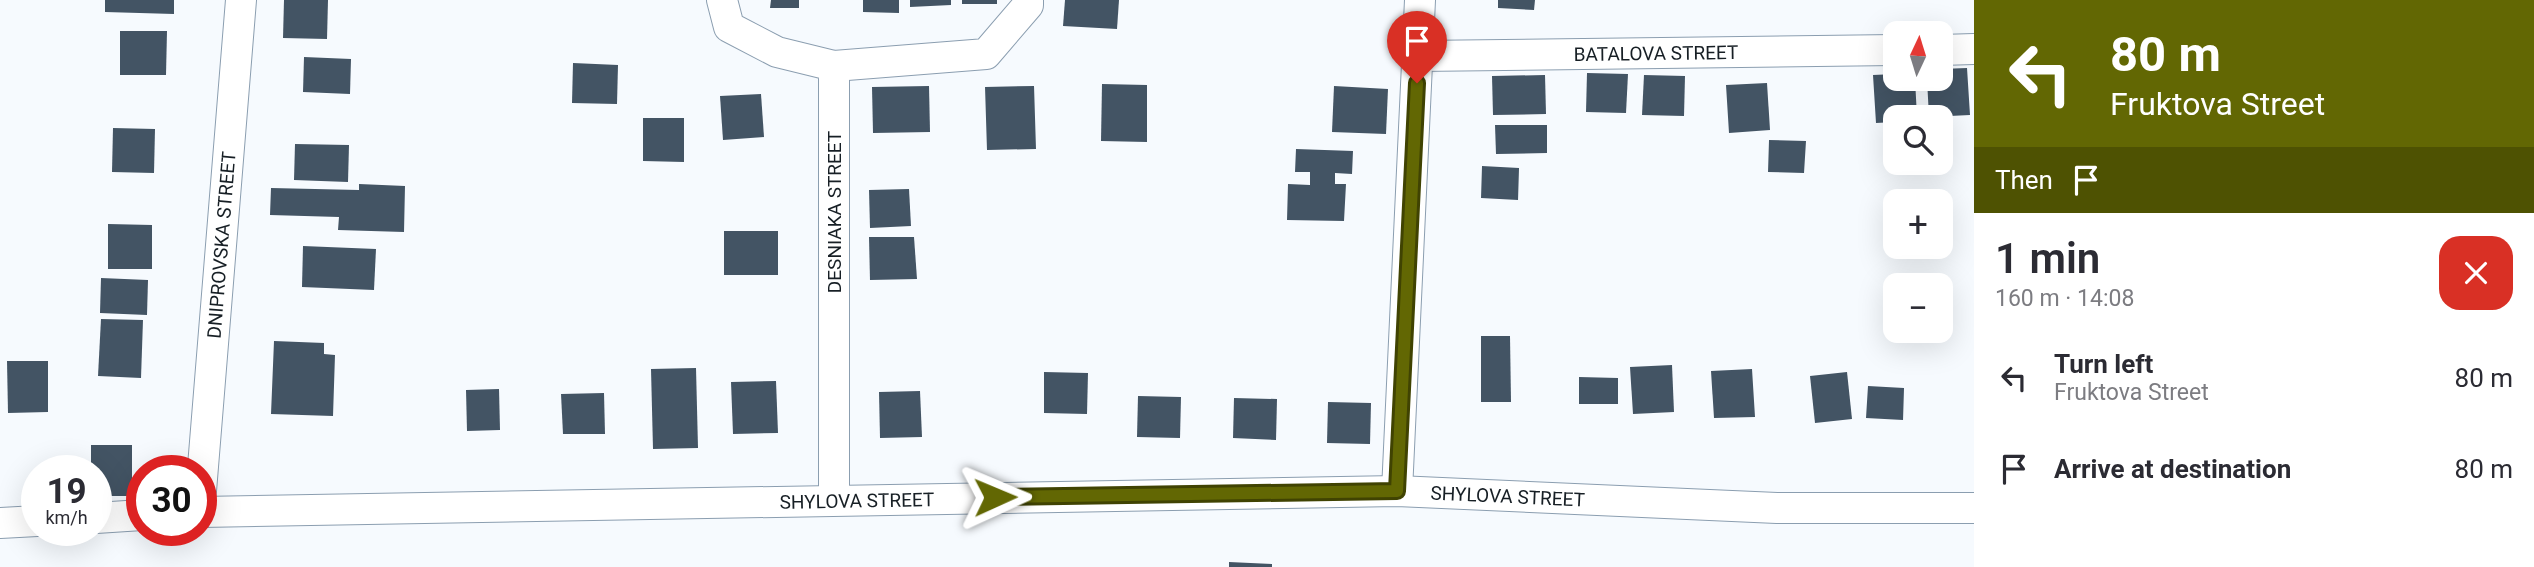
<!DOCTYPE html>
<meta charset="utf-8">
<style>
body{margin:0;font-family:Roboto,sans-serif;background:#f7f7f7;color:#2b2b33;height:100vh;display:flex;flex-direction:column;font-size:26px;white-space:nowrap}
*{box-sizing:border-box;margin:0}
p{font-size:23px;color:#7c7c81}
.icon{flex:none;width:38px;height:38px;fill:none;stroke:currentColor;stroke-width:2;stroke-linecap:round;stroke-linejoin:round}
.map{position:relative;flex:1;overflow:hidden}
.side{display:flex;flex-direction:column;background:#fff;width:560px}
.side>*{flex:none}
.hud{background:#626703;color:#fff;overflow:hidden}
.needle{width:46px;rotate:4deg}
.controls{position:absolute;left:1883px;top:21px;display:grid;gap:14px}
.controls a{display:grid;place-items:center;width:70px;height:70px;border-radius:14px;background:#fff;box-shadow:0 7px 28px #0002;font-size:35px}
.speed{position:absolute;left:21px;top:455px;display:flex;gap:14px;font-size:35px;font-weight:700;text-align:center}
.speed>*{display:grid;place-content:center;width:91px;height:91px;border-radius:50%;background:#fff;box-shadow:0 7px 28px #0002;line-height:1}
.speed small{font-size:18px;font-weight:400}
.speed .limit{border:10px solid #d22;background:#fff;color:#111}
.pin{position:absolute;display:grid;place-items:center;width:60px;height:60px;color:#fff;margin:-72px -30px;border-radius:50% 50% 50% 0;rotate:-45deg;box-shadow:0 0 7px #0007}
.pin .icon{rotate:45deg}
.me{position:absolute;width:77px;margin:-38px;rotate:89deg;stroke-linejoin:round;filter:drop-shadow(0 0 5px #0008)}
.turn{display:flex;align-items:center;gap:24px;height:147px;padding:0 21px;font-size:32px}
.turn .icon{width:91px;height:91px;stroke-width:2.5}
.turn b{display:block;font-size:49px;line-height:60px}
.then{display:flex;align-items:center;height:66px;padding:0 21px;background:#0003;gap:14px;font-size:26px}
.round{display:grid;place-items:center;flex:none;width:74px;height:74px;border-radius:21px;background:#f7f7f7}
.overview{display:flex;align-items:center;justify-content:space-between;height:119px;padding:0 21px}
h1{font-size:42px;font-weight:600;line-height:52px}
ul{padding:0;list-style:none}
li{display:flex;align-items:center;gap:21px;height:91px;padding:0 21px}
li div{flex:1}
li b{display:block;font-size:26px}
li em{font-style:normal}
main{display:flex;flex:1;min-height:0}
.map>svg:first-child{display:block}
.building{fill:#435464}
.lines{fill:none;stroke-linecap:round;stroke-linejoin:round}
.street-casing{stroke:#8b9eb0;stroke-width:32}
.street{stroke:#fff;stroke-width:30}
.route-casing{stroke:#404302;stroke-width:18}
.route{stroke:#626703;stroke-width:12}
.labels{text-anchor:middle;dominant-baseline:central;stroke-width:7;stroke-linejoin:round;paint-order:stroke}
.street-label{font-size:19px;fill:#171f25;stroke:#fff}
</style>
<main>
<div class="map">
<svg width="1974" height="567" viewBox="0 0 1974 567">
<rect width="100%" height="100%" fill="#f6fafe"/>
<!-- building -->
<g class="building">
<path d="M 105,0 L 174,0 L 174,14 L 105,12 Z"/>
<path d="M 284,0 L 328,0 L 327,39 L 283,38 Z"/>
<path d="M 771,0 L 799,0 L 799,8 L 770,8 Z"/>
<path d="M 863,0 L 899,0 L 899,13 L 863,12 Z"/>
<path d="M 910,0 L 951,0 L 951,5 L 910,7 Z"/>
<rect x="962" y="0" width="35" height="4"/>
<path d="M 1065,0 L 1119,0 L 1117,29 L 1063,26 Z"/>
<path d="M 1498,0 L 1535,0 L 1534,10 L 1498,8 Z"/>
<path d="M 120,31 L 167,31 L 166,75 L 120,75 Z"/>
<path d="M 304,57 L 351,59 L 350,94 L 303,92 Z"/>
<path d="M 573,63 L 618,65 L 617,104 L 572,103 Z"/>
<path d="M 1967,68 L 1970,115 L 1929,117 L 1927,79 L 1941,79 L 1941,69 Z"/>
<path d="M 1587,73 L 1628,74 L 1626,113 L 1586,112 Z"/>
<path d="M 1895,74 L 1895,79 L 1915,79 L 1917,117 L 1895,117 L 1895,122 L 1876,123 L 1873,75 Z"/>
<path d="M 1545,75 L 1546,114 L 1493,115 L 1492,76 Z"/>
<path d="M 1644,75 L 1685,76 L 1684,116 L 1642,115 Z"/>
<path d="M 1767,83 L 1770,130 L 1729,133 L 1726,85 Z"/>
<path d="M 1102,84 L 1147,85 L 1147,142 L 1101,141 Z"/>
<path d="M 929,86 L 930,132 L 873,133 L 872,87 Z"/>
<path d="M 1034,86 L 1036,149 L 987,150 L 985,87 Z"/>
<path d="M 1334,86 L 1388,89 L 1386,134 L 1332,132 Z"/>
<path d="M 761,94 L 764,137 L 723,140 L 720,96 Z"/>
<path d="M 643,118 L 684,118 L 684,162 L 643,161 Z"/>
<path d="M 1495,125 L 1547,125 L 1547,153 L 1496,154 Z"/>
<path d="M 113,128 L 155,129 L 154,173 L 112,172 Z"/>
<path d="M 1769,140 L 1806,141 L 1804,173 L 1768,172 Z"/>
<path d="M 295,144 L 349,145 L 348,182 L 294,180 Z"/>
<path d="M 1296,149 L 1353,151 L 1352,174 L 1335,173 L 1335,184 L 1346,184 L 1344,221 L 1287,220 L 1288,184 L 1310,185 L 1310,172 L 1295,172 Z"/>
<path d="M 1482,166 L 1519,168 L 1518,200 L 1481,198 Z"/>
<path d="M 359,184 L 405,186 L 404,232 L 338,230 L 339,217 L 270,215 L 271,188 L 359,190 Z"/>
<path d="M 909,189 L 911,226 L 870,228 L 869,190 Z"/>
<path d="M 108,224 L 152,225 L 152,269 L 108,269 Z"/>
<rect x="724" y="231" width="54" height="44"/>
<path d="M 869,237 L 914,237 L 917,279 L 870,280 Z"/>
<path d="M 303,246 L 376,249 L 374,290 L 302,287 Z"/>
<path d="M 101,278 L 148,280 L 147,315 L 100,313 Z"/>
<path d="M 101,319 L 143,320 L 141,378 L 98,376 Z"/>
<path d="M 1481,336 L 1510,336 L 1511,402 L 1481,402 Z"/>
<path d="M 274,341 L 324,343 L 324,354 L 335,355 L 333,416 L 271,414 Z"/>
<path d="M 7,361 L 48,361 L 48,412 L 8,413 Z"/>
<path d="M 1672,365 L 1674,412 L 1633,414 L 1630,367 Z"/>
<path d="M 696,368 L 698,448 L 653,449 L 651,369 Z"/>
<path d="M 1752,369 L 1755,417 L 1714,418 L 1711,371 Z"/>
<path d="M 1044,372 L 1088,373 L 1087,414 L 1044,413 Z"/>
<path d="M 1847,372 L 1852,419 L 1815,423 L 1810,376 Z"/>
<path d="M 1579,377 L 1618,378 L 1618,404 L 1579,404 Z"/>
<path d="M 776,381 L 778,433 L 733,434 L 731,382 Z"/>
<path d="M 1868,386 L 1904,388 L 1903,420 L 1866,418 Z"/>
<path d="M 499,389 L 500,430 L 467,431 L 466,390 Z"/>
<path d="M 920,391 L 922,437 L 880,438 L 879,392 Z"/>
<path d="M 604,393 L 605,434 L 563,434 L 561,394 Z"/>
<path d="M 1138,396 L 1181,397 L 1180,438 L 1137,437 Z"/>
<path d="M 1234,398 L 1277,399 L 1276,440 L 1233,438 Z"/>
<path d="M 1328,402 L 1371,403 L 1370,444 L 1327,443 Z"/>
<path d="M 91,445 L 132,445 L 132,496 L 96,496 L 96,471 L 91,471 Z"/>
<path d="M 1229,562 L 1272,564 L 1272,567 L 1229,567 Z"/>
</g>
<g class="lines">
<!-- street casing -->
<g class="street-casing">
<g id="street">
<path d="M 722,0 L 729,27 L 777,52 L 834,66 L 834,500"/>
<path d="M 1941,50 L 1974,49"/>
<path id="s1" d="M 1418,56 L 1895,50"/>
<path d="M 834,66 L 986,54 L 1028,5 L 1028,0"/>
<path id="s2" d="M 201,491 L 241,0"/>
<path d="M 1397,491 L 1420,0"/>
<path id="s3" d="M 201,512 L 1397,491 L 1777,508 L 1974,508"/>
<path d="M 96,518 L 142,515"/>
<path d="M 0,523 L 37,521"/>
</g>
</g>
<!-- street -->
<use href="#street" class="street"/>
</g>
<g class="lines">
<!-- route casing -->
<g class="route-casing">
<path id="route" d="M 995,497 L 1397,491 L 1417,83"/>
</g>
<!-- route -->
<use href="#route" class="route"/>
</g>
<g class="labels">
<!-- street labels -->
<g class="street-label">
<text stroke="none"><textPath href="#s1" startOffset="238">BATALOVA STREET</textPath></text>
<text transform="translate(834 212) rotate(-90)">DESNIAKA STREET</text>
<text stroke="none"><textPath href="#s2" startOffset="247">DNIPROVSKA STREET</textPath></text>
<text stroke="none"><textPath href="#s3" startOffset="1307">SHYLOVA STREET</textPath></text>
<text stroke="none"><textPath href="#s3" startOffset="656">SHYLOVA STREET</textPath></text>
</g>
</g>
</svg>
<div class="controls">
<a><svg class="needle" viewBox="-14 -14 28 28"><path d="M0-13l5 13h-10z" fill="#e53935"/><path d="M0 13l5-13h-10z" fill="#7c7c81"/></svg></a>
<a><svg class="icon" aria-label="search" viewBox="0 0 24 24"><circle cx="10" cy="10" r="6"/><path d="M15 15l6 6"/></svg></a>
<a>+</a>
<a>−</a>
</div>
<div class="speed"><div>19<small>km/h</small></div><div class="limit">30</div></div>
<div class="pin" style="left:1417px;top:83px;background:#d93025"><svg class="icon" aria-label="arrive" viewBox="0 0 24 24"><path d="M6 21V4h12l-3 4 3 4H6"/></svg></div>
<svg class="me" style="left:995px;top:497px" viewBox="-20 -20 40 40"><path d="M0-17L14 15 0 8-14 15z" fill="#626703" stroke="#fff" stroke-width="4"/></svg>
</div>
<section class="side">
<div class="hud">
<div class="turn"><svg class="icon" aria-label="left" viewBox="0 0 24 24"><path d="M17 20v-9H6M10 6l-5 5 5 5"/></svg><div><b>80 m</b>Fruktova Street</div></div>
<div class="then">Then<svg class="icon" aria-label="arrive" viewBox="0 0 24 24"><path d="M6 21V4h12l-3 4 3 4H6"/></svg></div>
</div>
<div class="overview"><div><h1>1 min</h1><p>160 m · 14:08</p></div><a class="round" style="background:#d93025;color:#fff"><svg class="icon" aria-label="close" viewBox="0 0 24 24"><path d="M6 6l12 12M18 6L6 18"/></svg></a></div>
<ul>
<li><svg class="icon" aria-label="left" viewBox="0 0 24 24"><path d="M17 20v-9H6M10 6l-5 5 5 5"/></svg><div><b>Turn left</b><p>Fruktova Street</p></div><em>80 m</em></li>
<li><svg class="icon" aria-label="arrive" viewBox="0 0 24 24"><path d="M6 21V4h12l-3 4 3 4H6"/></svg><div><b>Arrive at destination</b></div><em>80 m</em></li>
</ul>
</section>
</main>
